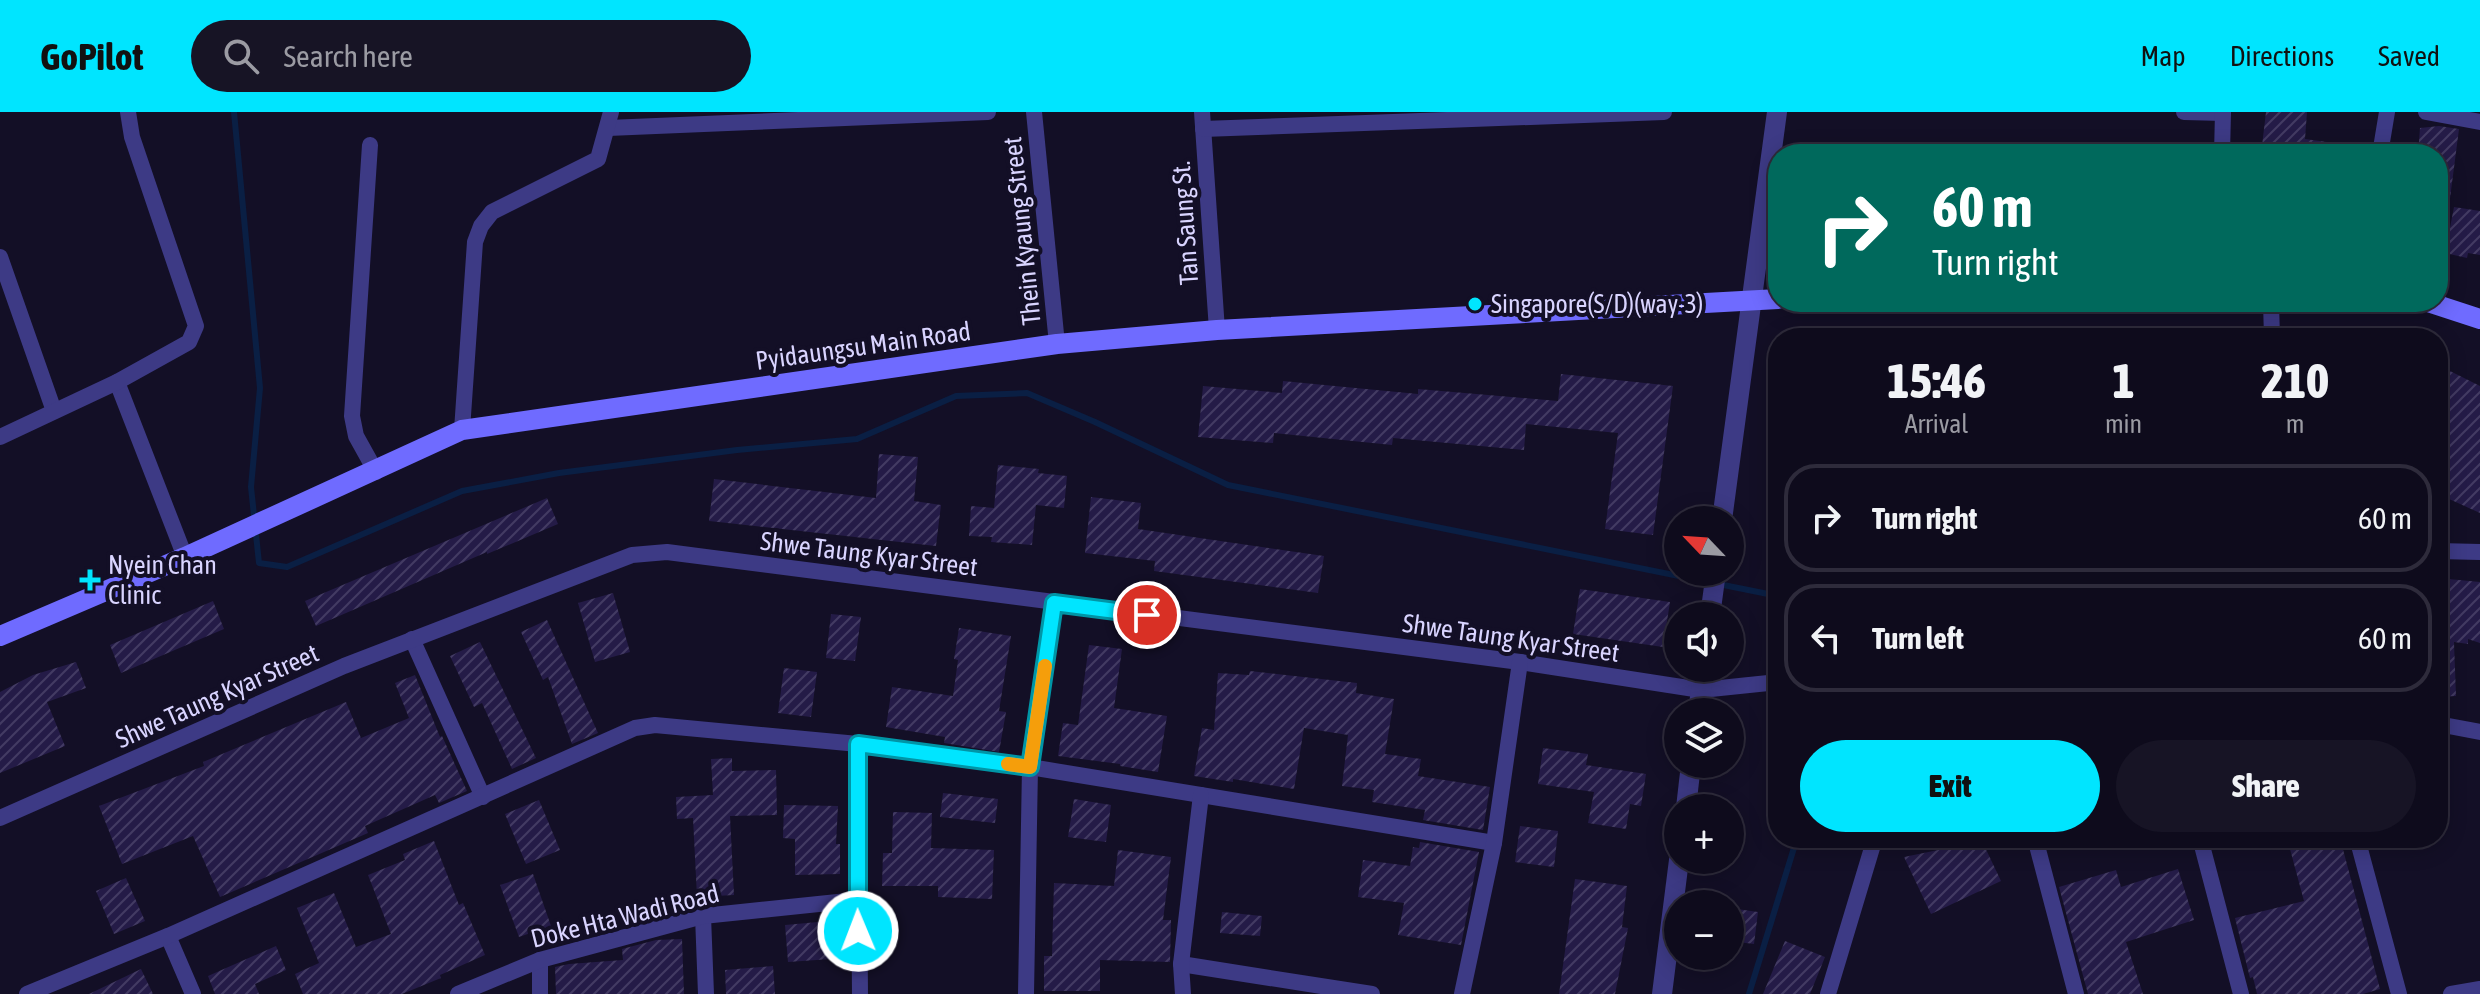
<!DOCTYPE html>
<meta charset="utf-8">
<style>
body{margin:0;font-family:"Asap Condensed",sans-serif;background:#171425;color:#f1f3f6;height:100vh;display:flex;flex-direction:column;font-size:30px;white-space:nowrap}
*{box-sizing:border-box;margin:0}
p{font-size:26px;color:#9b9ba3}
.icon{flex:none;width:44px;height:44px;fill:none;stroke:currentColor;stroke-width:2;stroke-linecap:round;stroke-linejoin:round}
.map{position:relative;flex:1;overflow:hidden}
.drawer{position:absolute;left:1768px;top:216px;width:680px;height:520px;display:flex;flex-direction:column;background:#0e0b1c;border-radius:32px;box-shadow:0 4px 20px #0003,0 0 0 2px #2e2b3b}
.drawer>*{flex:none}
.banner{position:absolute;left:1768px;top:32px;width:680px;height:168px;border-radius:32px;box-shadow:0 4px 20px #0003,0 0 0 2px #2e2b3b;background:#00695c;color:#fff;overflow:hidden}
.needle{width:52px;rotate:295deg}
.tools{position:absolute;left:1664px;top:394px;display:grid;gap:16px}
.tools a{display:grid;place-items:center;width:80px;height:80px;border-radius:50%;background:#0e0b1c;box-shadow:0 4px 20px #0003,0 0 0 2px #2e2b3b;font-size:40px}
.pin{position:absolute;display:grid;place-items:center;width:68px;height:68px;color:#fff;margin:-34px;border:4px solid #fff;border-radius:50%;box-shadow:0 2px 8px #0007}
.me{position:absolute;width:88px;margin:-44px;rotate:359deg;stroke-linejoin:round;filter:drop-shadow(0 0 6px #0008)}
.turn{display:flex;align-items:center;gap:28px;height:168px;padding:0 32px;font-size:36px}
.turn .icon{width:104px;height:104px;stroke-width:2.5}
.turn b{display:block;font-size:56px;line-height:68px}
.eta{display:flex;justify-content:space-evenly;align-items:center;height:136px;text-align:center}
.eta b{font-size:48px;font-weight:800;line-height:56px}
.cta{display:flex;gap:16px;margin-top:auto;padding:16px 32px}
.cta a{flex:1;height:92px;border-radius:48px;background:#00e5ff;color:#111;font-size:32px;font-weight:800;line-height:92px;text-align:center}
.cta a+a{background:#171425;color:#f1f3f6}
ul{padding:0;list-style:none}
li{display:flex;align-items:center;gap:24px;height:108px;margin:0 16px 12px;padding:0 16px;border:4px solid #2e2b3b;border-radius:32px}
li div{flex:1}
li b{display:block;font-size:30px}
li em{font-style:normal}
header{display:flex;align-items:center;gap:48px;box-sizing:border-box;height:112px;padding:0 40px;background:#00e5ff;color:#111}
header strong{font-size:38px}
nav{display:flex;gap:44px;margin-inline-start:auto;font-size:28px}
.search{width:560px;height:72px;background:#171425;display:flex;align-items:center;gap:20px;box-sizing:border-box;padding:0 28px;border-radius:44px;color:#9b9ba3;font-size:30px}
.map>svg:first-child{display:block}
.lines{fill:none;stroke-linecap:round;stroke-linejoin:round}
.stream{stroke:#0a1f44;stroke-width:6}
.building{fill:url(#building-hatch)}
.minor{stroke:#3d3a85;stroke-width:16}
.tertiary{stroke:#3d3a85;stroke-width:20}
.secondary{stroke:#6f6bff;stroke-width:20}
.route-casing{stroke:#0095a6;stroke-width:20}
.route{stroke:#00e5ff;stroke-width:14}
.slow{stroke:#f59e0b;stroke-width:14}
.poi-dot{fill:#00e5ff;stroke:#130f26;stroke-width:3}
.labels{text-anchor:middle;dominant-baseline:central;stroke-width:8;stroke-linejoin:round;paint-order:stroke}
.street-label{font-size:26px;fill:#d9d4ff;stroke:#130f26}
.poi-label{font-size:26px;fill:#d9d4ff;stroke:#130f26;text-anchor:start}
</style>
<header>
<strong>GoPilot</strong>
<div class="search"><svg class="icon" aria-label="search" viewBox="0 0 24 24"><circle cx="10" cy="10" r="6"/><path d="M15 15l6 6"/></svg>Search here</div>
<nav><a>Map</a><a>Directions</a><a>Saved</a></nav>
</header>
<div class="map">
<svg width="2480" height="882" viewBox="0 0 2480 882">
<defs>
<pattern id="building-hatch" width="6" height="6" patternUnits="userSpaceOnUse" patternTransform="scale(2)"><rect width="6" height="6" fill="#241b47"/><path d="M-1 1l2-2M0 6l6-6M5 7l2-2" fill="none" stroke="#433b63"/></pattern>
</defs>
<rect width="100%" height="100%" fill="#130f26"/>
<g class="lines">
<!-- stream -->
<g class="stream">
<path d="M 234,0 L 260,276 L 251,375 L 259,451 L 287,455 L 462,379 L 559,361 L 737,338 L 857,327 L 956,284 L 1027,281 L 1095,310 L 1228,373 L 1778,484"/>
<path d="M 1749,882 L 1797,726"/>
</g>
</g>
<!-- building -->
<g class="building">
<path d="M 2266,0 L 2307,0 L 2305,27 L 2341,32 L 2341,42 L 2261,42 Z"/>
<path d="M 2439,14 L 2459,17 L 2448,102 L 2438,101 L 2438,42 L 2418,42 L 2420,16 Z"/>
<path d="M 2454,95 L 2480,99 L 2480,143 L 2468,141 L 2467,146 L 2445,141 Z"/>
<path d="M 2438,253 L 2480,274 L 2480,401 L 2438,382 Z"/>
<path d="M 1561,262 L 1673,274 L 1653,423 L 1605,417 L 1618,321 L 1526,312 L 1524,338 L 1393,326 L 1392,333 L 1274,321 L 1273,331 L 1198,325 L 1203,274 L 1282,281 L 1283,269 L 1418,282 L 1418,277 L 1558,289 Z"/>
<path d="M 879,342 L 918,345 L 914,389 L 941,393 L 936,434 L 709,409 L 714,367 L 876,386 Z"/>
<path d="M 998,353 L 1039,357 L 1038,361 L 1067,364 L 1064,396 L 1036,393 L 1032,433 L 991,430 L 992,425 L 969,424 L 971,394 L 994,396 Z"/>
<path d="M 1091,385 L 1141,391 L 1138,417 L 1324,444 L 1318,481 L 1154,459 L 1155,449 L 1085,441 Z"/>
<path d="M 547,386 L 558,412 L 487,442 L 487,440 L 316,514 L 305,489 Z"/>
<path d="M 2438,466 L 2480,470 L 2480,531 L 2468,527 L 2468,532 L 2454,530 L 2456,584 L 2438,585 Z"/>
<path d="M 1580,477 L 1670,490 L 1663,535 L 1573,522 Z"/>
<path d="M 613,481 L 630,540 L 595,550 L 578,491 Z"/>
<path d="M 213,489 L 224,517 L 121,561 L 110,533 Z"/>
<path d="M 831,502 L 861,505 L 855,549 L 826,546 Z"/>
<path d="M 547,508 L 598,621 L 572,632 L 548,565 L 543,568 L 521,520 Z"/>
<path d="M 959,516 L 1011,524 L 999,599 L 1006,600 L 999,640 L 944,631 L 945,625 L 886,615 L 892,575 L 953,584 L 958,548 L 954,547 Z"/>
<path d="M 480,530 L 536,646 L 512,657 L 482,591 L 474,595 L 450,544 Z"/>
<path d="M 1089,533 L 1122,537 L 1114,596 L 1167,604 L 1158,660 L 1120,654 L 1120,652 L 1058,644 L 1063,611 L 1078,613 Z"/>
<path d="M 76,550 L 86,576 L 47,590 L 65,634 L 0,661 L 0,580 L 33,563 Z"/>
<path d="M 784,556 L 817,560 L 811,605 L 778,601 Z"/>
<path d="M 1250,559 L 1357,571 L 1356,581 L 1394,587 L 1385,642 L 1421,647 L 1418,664 L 1490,675 L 1483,718 L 1423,708 L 1425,698 L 1372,690 L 1374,678 L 1342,674 L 1348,623 L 1304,616 L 1294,677 L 1233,667 L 1233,670 L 1194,664 L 1202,616 L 1214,618 L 1218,561 L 1249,563 Z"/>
<path d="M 415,563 L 440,625 L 442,624 L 467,679 L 439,691 L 435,683 L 365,714 L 368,721 L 220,785 L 193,724 L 122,752 L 99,694 L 204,654 L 203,650 L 346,590 L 361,626 L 409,606 L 395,571 Z"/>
<path d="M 1543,636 L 1588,642 L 1586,653 L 1646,662 L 1641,694 L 1630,692 L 1626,717 L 1588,711 L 1594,680 L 1538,672 Z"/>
<path d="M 732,646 L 732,659 L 776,658 L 777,703 L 730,704 L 734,783 L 697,785 L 693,706 L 677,707 L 676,685 L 713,683 L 711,647 Z"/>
<path d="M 943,681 L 998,687 L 995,711 L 940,705 Z"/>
<path d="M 1074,687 L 1111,693 L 1106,730 L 1068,725 Z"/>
<path d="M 539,688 L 560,738 L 526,752 L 505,702 Z"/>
<path d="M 784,693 L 838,694 L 836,732 L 840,732 L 840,762 L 795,763 L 795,727 L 783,726 Z"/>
<path d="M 893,700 L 932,701 L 931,736 L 994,738 L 992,787 L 938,785 L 938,774 L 882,774 L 883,741 L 892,741 Z"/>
<path d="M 1520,714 L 1558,719 L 1554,755 L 1515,750 Z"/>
<path d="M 2287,726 L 2340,726 L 2380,877 L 2363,882 L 2257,882 L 2253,865 L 2250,866 L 2235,806 L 2304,789 Z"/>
<path d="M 434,729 L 459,793 L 463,791 L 485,843 L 440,863 L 441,866 L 402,882 L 303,882 L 295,862 L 319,851 L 297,796 L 334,781 L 356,835 L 391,822 L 368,763 L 405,748 L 403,742 Z"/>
<path d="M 1982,729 L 2001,769 L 1931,802 L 1904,745 Z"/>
<path d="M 1420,730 L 1479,740 L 1461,833 L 1398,823 L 1404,791 L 1358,785 L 1363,748 L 1410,754 L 1413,735 L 1419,736 Z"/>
<path d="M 1118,738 L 1171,745 L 1163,808 L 1171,808 L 1170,850 L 1100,848 L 1100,879 L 1044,879 L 1044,844 L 1052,844 L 1054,771 L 1114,774 Z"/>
<path d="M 2178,757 L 2194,808 L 2126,830 L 2143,882 L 2088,882 L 2059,775 L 2116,758 L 2121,775 Z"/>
<path d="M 533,762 L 551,814 L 519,825 L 500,773 Z"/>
<path d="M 126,766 L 145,809 L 114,822 L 96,779 Z"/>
<path d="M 1575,767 L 1627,774 L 1622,815 L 1628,816 L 1615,882 L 1559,882 Z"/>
<path d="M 1730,796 L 1758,800 L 1754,832 L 1730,829 Z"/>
<path d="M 1222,800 L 1262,804 L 1260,824 L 1220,821 Z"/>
<path d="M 829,809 L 831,847 L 788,850 L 785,813 Z"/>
<path d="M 682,827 L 684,882 L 556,882 L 555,855 L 569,852 L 623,848 L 622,837 L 656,828 Z"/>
<path d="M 1785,829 L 1825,845 L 1810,882 L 1763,882 Z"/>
<path d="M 276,834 L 286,858 L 255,872 L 259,882 L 215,882 L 208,864 Z"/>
<path d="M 773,854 L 775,882 L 726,882 L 725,858 Z"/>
<path d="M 141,857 L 153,882 L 89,882 Z"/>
</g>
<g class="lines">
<!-- minor -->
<g class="minor">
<path d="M 1034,0 L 1057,232"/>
<path d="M 1202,0 L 1217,218"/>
<path d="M 2184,0 L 2223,1"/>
<path d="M 2426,0 L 2480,10"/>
<path d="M 608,16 L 988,0"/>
<path d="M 1203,17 L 1664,0"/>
<path d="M 370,33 L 352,304 L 356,324 L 376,360"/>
<path d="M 2222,42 L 2223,0"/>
<path d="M 2380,42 L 2387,0"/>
<path d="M 0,145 L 54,299"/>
<path d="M 2271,190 L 2272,226"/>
<path d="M 117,270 L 185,445"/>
<path d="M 462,318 L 475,130 L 481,114 L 492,100 L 598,47 L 611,0"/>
<path d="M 0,325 L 117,270 L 189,230 L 196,214 L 132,25 L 128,0"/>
<path d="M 2438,439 L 2480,440"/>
<path d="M 412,527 L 483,685"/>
<path d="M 2438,612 L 2480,620"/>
<path d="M 858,632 L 860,882"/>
<path d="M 0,706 L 344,554 L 632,443 L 667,440 L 1520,550 L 1701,578 L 1778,570"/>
<path d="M 2035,726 L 2076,882"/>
<path d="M 2200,726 L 2241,882"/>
<path d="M 2357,726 L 2399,882"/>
<path d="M 703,804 L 706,882"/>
<path d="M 168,824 L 193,882"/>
<path d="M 540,848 L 540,882"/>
<path d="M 1181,852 L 1372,882"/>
<path d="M 27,882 L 168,824 L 635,616 L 655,613 L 858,632 L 1030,655 L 1494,731"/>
<path d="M 458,882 L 540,848 L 703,804 L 857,788"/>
<path d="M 1026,882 L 1030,655 L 1054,491"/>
<path d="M 1183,882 L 1181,852 L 1201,683"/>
<path d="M 1462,882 L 1494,731 L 1520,550"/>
<path d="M 1828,882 L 1875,726"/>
<path d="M 2451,882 L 2480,877"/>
</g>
<!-- tertiary -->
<g class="tertiary">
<path d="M 1722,408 L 1777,0"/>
<path d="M 1710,504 L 1716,460"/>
<path d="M 1698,600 L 1704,556"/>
<path d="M 1686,696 L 1691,652"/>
<path d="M 1662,882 L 1679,748"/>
</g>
<!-- secondary -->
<g class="secondary">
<path d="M 2428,190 L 2480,207"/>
<path d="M 0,524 L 185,445 L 462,318 L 1057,232 L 1217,218 L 1778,187"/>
</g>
</g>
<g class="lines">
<!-- route casing -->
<g class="route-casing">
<path id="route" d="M 858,819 L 858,632 L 1030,655 L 1054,491 L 1147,503"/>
</g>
<!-- route -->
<use href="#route" class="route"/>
<!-- slow -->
<path class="slow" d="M 1008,652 L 1030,655 L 1045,554"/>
</g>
<!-- markers -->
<g class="poi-dot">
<circle cx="1475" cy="192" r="8"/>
<path d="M86 456h8v8h8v8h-8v8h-8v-8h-8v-8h8z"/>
</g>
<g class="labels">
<!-- street labels -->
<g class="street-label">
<text transform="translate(1185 111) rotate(-94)">Tan Saung St.</text>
<text transform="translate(1022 119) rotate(-96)">Thein Kyaung Street</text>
<text transform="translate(863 234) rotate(-8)">Pyidaungsu Main Road</text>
<text transform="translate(869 442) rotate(7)">Shwe Taung Kyar Street</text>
<text transform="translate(1511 526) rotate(8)">Shwe Taung Kyar Street</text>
<text transform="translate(217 584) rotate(-24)">Shwe Taung Kyar Street</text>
<text transform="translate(625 804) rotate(-14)">Doke Hta Wadi Road</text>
</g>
<!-- poi labels -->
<g class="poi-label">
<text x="1491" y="192">Singapore(S/D)(way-3)</text>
<text x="108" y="453">Nyein Chan<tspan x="108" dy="30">Clinic</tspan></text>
</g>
</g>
</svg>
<div class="tools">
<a><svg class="needle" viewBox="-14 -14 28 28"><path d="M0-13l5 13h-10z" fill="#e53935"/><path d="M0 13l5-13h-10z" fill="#9b9ba3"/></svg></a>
<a><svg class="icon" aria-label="sound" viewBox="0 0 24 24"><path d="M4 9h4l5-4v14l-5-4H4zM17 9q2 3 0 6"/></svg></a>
<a><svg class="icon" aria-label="layers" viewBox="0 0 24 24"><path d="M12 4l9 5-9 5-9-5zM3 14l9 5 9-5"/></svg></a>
<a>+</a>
<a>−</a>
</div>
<div class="pin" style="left:1147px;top:503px;background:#d93025"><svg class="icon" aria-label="arrive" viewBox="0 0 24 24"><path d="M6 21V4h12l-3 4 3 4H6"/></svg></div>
<svg class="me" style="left:858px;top:819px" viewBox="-20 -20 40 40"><circle r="17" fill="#00e5ff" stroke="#fff" stroke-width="3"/><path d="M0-11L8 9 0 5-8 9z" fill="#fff"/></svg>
<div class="banner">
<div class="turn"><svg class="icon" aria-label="right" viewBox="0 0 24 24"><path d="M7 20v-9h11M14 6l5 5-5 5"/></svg><div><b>60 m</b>Turn right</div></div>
</div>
<section class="drawer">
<div class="eta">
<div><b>15:46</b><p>Arrival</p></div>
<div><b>1</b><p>min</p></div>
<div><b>210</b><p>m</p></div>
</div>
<ul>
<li><svg class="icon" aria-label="right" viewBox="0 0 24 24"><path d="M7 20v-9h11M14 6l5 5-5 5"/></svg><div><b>Turn right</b></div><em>60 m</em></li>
<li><svg class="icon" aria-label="left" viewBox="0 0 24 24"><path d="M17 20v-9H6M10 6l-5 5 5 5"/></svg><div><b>Turn left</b></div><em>60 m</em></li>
</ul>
<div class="cta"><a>Exit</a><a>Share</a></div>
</section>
</div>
